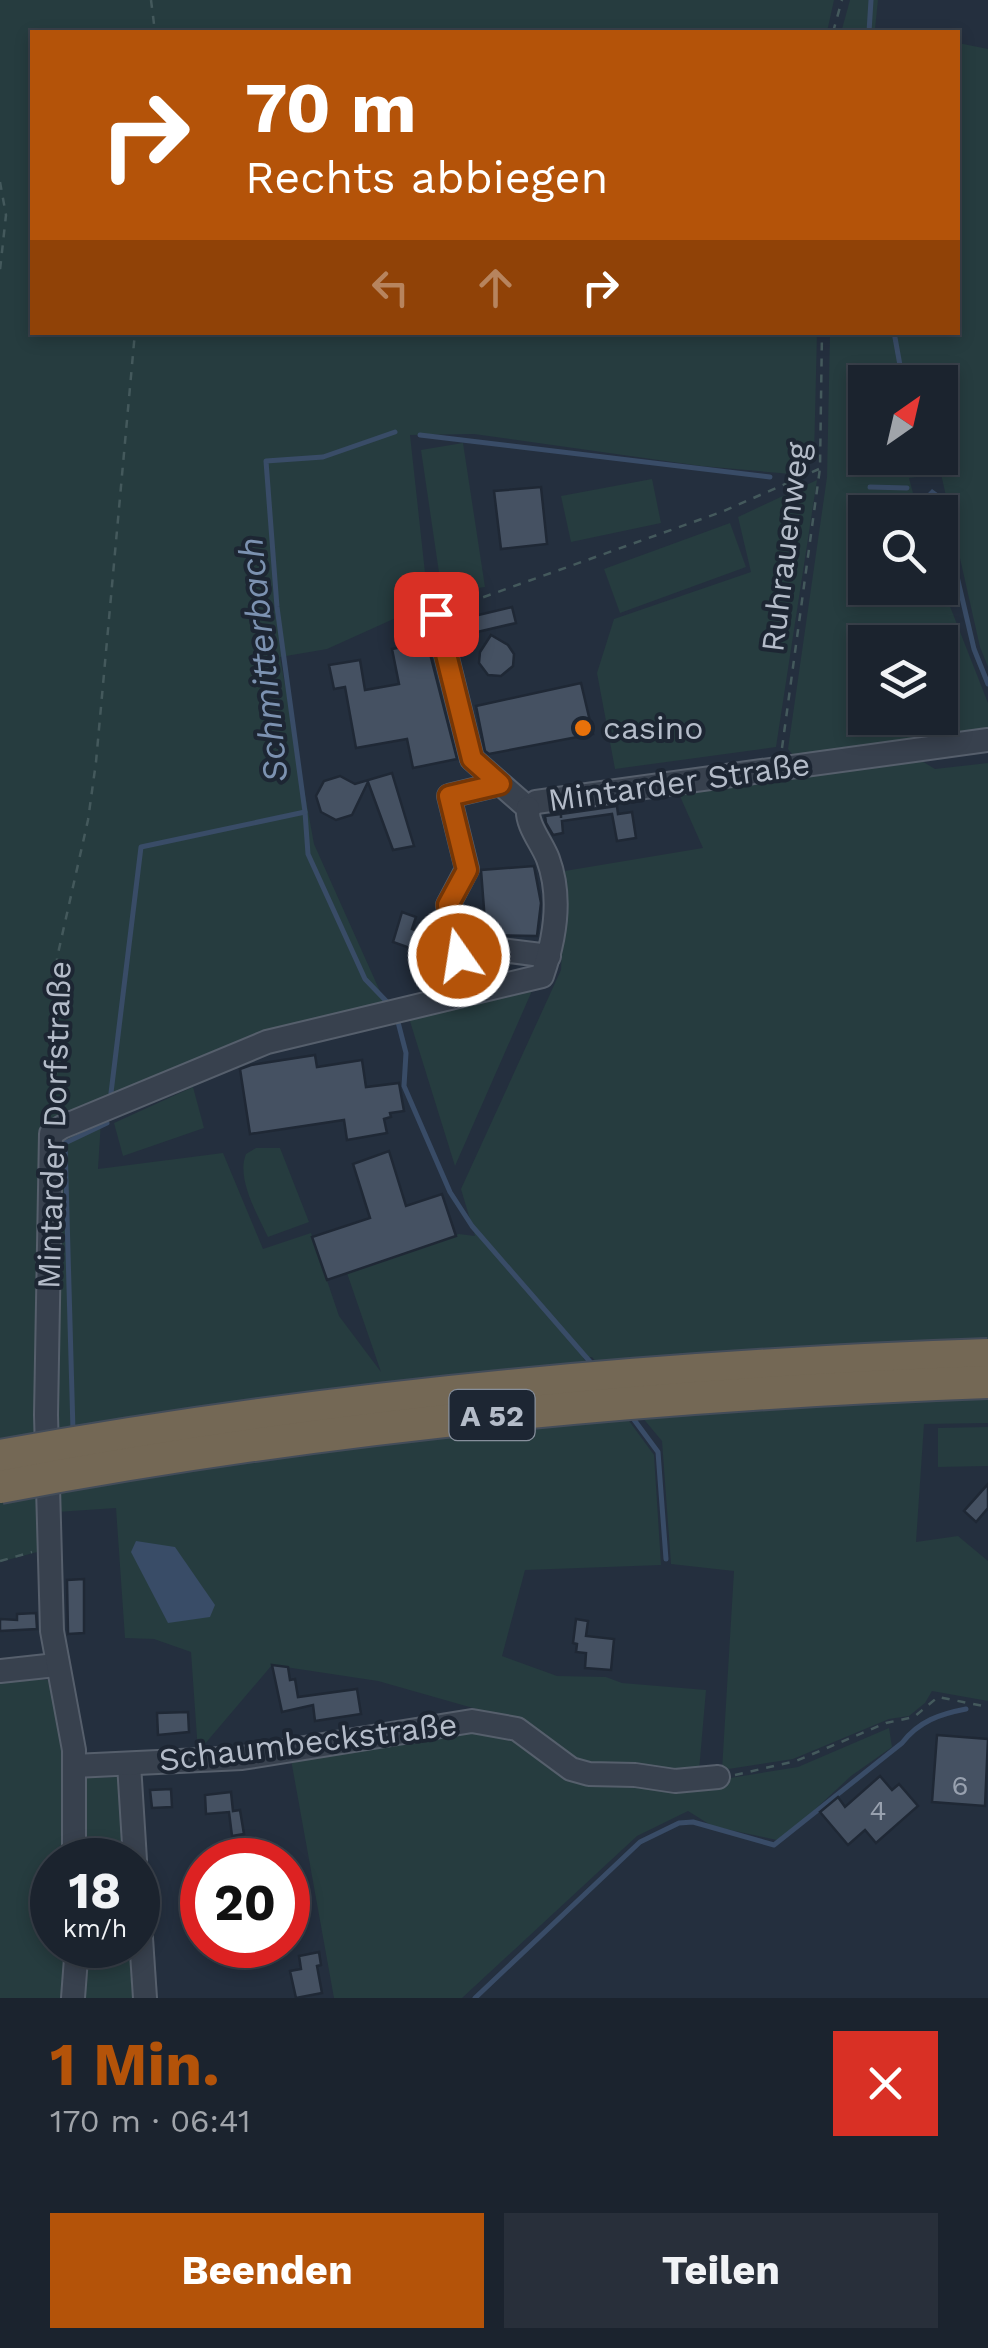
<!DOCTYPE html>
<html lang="de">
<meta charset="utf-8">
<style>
body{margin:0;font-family:"Work Sans",sans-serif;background:#282f3a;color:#f1f3f6;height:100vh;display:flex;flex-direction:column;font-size:38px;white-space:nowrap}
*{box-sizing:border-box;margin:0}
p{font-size:32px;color:#a0a4aa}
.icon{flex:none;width:55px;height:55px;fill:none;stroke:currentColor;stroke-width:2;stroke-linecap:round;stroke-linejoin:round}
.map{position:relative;height:1998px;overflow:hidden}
.drawer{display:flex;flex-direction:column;background:#1b232e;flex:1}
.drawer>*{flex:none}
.top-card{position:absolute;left:30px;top:30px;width:930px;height:305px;border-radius:0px;box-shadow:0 5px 15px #0003,0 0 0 2px #39404a;background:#b45309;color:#fff;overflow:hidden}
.needle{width:65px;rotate:34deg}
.fabs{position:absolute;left:848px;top:365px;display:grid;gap:20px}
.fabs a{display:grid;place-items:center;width:110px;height:110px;border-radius:0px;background:#1b232e;box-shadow:0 5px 15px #0003,0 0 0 2px #39404a;font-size:50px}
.speed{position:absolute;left:30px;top:1838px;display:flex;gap:20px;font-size:50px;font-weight:700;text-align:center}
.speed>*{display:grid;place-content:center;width:130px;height:130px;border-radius:50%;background:#1b232e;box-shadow:0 5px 15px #0003,0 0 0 2px #39404a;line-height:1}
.speed small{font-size:25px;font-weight:400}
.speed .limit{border:15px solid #d22;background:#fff;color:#111}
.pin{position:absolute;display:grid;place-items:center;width:85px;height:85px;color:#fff;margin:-42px;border-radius:20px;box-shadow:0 5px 15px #0006}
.me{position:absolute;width:110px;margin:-55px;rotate:347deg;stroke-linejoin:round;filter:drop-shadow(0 0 8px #0008)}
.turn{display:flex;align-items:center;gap:35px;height:210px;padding:0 50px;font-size:45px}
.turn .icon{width:130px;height:130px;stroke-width:2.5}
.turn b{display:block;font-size:70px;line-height:85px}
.lanes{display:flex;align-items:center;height:95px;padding:0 50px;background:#0003;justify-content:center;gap:50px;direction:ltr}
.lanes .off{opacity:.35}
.round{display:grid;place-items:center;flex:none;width:105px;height:105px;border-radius:0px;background:#282f3a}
.overview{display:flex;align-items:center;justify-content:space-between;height:170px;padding:0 50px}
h1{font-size:60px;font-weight:700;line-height:75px;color:#b45309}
.button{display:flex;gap:20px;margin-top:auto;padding:20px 50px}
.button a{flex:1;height:115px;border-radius:0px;background:#b45309;color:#fff;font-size:40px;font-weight:700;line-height:115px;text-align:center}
.button a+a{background:#282f3a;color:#f1f3f6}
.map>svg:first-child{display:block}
.green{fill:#263c3f;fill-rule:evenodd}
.water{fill:#394c67}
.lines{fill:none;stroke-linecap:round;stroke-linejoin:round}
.stream{stroke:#394c67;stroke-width:5}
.building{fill:#455162;stroke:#1f2835;stroke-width:2.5}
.minor-casing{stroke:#565f6c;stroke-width:26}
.path{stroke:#44595c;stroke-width:2.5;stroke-dasharray:8 8;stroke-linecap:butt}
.minor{stroke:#38414e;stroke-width:22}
.highway-bridge-casing{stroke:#434c59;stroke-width:36;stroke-linecap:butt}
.highway-bridge{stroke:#746855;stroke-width:32}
.route-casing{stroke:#753606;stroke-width:25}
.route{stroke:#b45309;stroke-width:18}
.food-dot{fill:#e8710a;stroke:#1d2633;stroke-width:4}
.labels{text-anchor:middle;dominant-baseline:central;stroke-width:8;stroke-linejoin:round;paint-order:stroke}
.number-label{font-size:28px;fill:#98a1af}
.shield{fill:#1d2633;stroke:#878f9c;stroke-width:2.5}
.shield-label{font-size:30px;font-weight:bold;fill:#b4bcc9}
.street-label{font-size:32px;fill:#b4bcc9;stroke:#1d2633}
.poi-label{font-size:32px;fill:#b4bcc9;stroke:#1d2633;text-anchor:start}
.water-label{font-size:35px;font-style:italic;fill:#7c92b1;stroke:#1d2633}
</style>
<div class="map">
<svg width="988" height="1998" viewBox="0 0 988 1998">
<rect width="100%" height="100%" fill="#242f3e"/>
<!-- green -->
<g class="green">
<path d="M 0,0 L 834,0 L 827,32 L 32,32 L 32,332 L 817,333 L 814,458 L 791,474 L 701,466 L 474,434 L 410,435 L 427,591 L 420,607 L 327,649 L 280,657 L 314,844 L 387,1007 L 270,1037 L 101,1121 L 98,1169 L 223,1153 L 263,1249 L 311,1233 L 339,1316 L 381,1372 L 347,1273 L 459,1234 L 475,1236 L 461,1189 L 561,970 L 565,871 L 703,848 L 675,785 L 912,755 L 935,769 L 988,763 L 988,1423 L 924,1424 L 916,1542 L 958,1536 L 988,1561 L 988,1701 L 932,1691 L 925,1703 L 909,1716 L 889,1719 L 793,1759 L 722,1770 L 734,1571 L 671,1564 L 662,1441 L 592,1357 L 583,1358 L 654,1455 L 661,1565 L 525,1570 L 502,1656 L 557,1676 L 606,1677 L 622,1683 L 706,1690 L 699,1771 L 578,1765 L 522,1722 L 378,1681 L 272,1665 L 198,1752 L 191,1652 L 154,1639 L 125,1638 L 116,1508 L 57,1512 L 48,1549 L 0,1562 Z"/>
<path d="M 850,0 L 878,0 L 875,29 L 855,32 L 842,29 Z"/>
<path d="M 958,43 L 988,49 L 988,667 L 980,647 L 941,474 L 909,478 L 918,512 L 865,512 L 865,588 L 940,588 L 940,581 L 988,703 L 988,732 L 794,756 L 788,749 L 827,477 L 830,333 L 958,332 ZM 865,382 L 940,382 L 940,458 L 865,458 ZM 865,642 L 940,642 L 940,718 L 865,718 Z"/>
<path d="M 463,443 L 485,587 L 442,593 L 421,450 Z"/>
<path d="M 652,479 L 661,523 L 571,542 L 561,496 Z"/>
<path d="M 817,480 L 776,747 L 615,769 L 597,673 L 614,619 L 751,572 L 738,517 Z"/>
<path d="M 730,523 L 746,567 L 620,613 L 604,569 Z"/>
<path d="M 535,984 L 455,1166 L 409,1018 Z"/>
<path d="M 193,1087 L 204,1128 L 123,1156 L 114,1123 Z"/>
<path d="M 256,1148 L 280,1148 L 309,1222 L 268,1237 C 257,1214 236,1178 246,1154 Z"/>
<path d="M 988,1427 L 988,1466 L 938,1467 L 938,1428 Z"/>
<path d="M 0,1678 L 48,1680 L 56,1687 L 70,1778 L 123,1777 L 131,1860 L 52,1860 L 52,1945 L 138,1945 L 142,1998 L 0,1998 Z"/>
<path d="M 471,1726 L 518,1738 L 569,1775 L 675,1787 L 798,1767 L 889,1728 L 892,1747 L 851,1776 L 781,1841 L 712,1826 L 688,1811 L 637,1836 L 462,1998 L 334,1998 L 290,1754 Z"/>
</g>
<!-- water -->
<g class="water">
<path d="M 932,489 C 956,505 956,517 956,545 L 947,548 L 940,543 L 940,512 L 919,512 L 923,498 Z"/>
<path d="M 136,1541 L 175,1547 L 215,1605 L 210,1617 L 168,1623 L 131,1552 Z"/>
</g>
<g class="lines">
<!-- stream -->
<g class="stream">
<path d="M 869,32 L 871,0"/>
<path d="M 894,332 L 903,382"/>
<path d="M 420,435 L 770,477"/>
<path d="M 918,468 L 919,458"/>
<path d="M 870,487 L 907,488"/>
<path d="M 949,542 L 974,649 L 988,684"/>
<path d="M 305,812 L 308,854 L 365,979 L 389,1004"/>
<path d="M 398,1022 L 406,1053 L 404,1086 L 450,1192 L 472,1226 L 592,1364"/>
<path d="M 111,1093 L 141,847 L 305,812 L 277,607 L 266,461 L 323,457 L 395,432"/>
<path d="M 632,1417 L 658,1452 L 666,1559"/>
<path d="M 73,1431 L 65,1143 L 107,1123"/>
<path d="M 475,1998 L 640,1842 L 679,1823 L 693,1822 L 774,1845 L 902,1743 C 919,1721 940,1714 966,1709"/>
</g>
</g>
<!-- building -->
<g class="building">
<path d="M 541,487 L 547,544 L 501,549 L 494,491 Z"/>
<path d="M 512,607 L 516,623 L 473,633 L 470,617 Z"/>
<path d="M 491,635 L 508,645 L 514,654 L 513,666 L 501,676 L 488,675 L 479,663 L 480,652 Z"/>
<path d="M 427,642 L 457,759 L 413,768 L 407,739 L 356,748 L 345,687 L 334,689 L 329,665 L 360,660 L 365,690 L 399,684 L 392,649 Z"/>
<path d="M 581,683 L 593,734 L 489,754 L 485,751 L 476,706 Z"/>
<path d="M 392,773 L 414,846 L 393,850 L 368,782 L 352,815 L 336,820 L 321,812 L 316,796 L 324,781 L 340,776 L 355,784 Z"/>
<path d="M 617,806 L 618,814 L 632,812 L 636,838 L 617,841 L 612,814 L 562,821 L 563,833 L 553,835 L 546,823 L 545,816 L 561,814 L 561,818 L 561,814 Z"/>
<path d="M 534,866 L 541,903 L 537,936 L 486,935 L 481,870 Z"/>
<path d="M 402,912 L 416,917 L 412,929 L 438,938 L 432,956 L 393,942 Z"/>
<path d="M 315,1055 L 317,1067 L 362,1060 L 366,1087 L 399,1083 L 404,1111 L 390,1113 L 391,1117 L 384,1119 L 387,1133 L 347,1140 L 344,1120 L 250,1134 L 240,1069 L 251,1065 Z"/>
<path d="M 389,1151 L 406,1206 L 442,1194 L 456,1236 L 327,1280 L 312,1237 L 370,1218 L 353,1164 Z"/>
<path d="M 988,1484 L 988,1508 L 976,1522 L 964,1511 Z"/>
<path d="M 84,1579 L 84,1633 L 68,1634 L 67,1580 Z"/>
<path d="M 36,1613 L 37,1629 L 0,1631 L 0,1619 L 17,1620 L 17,1614 Z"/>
<path d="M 576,1619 L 588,1621 L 586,1636 L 614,1639 L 611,1670 L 585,1668 L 586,1653 L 576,1652 L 577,1644 L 573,1643 Z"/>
<path d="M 272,1665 L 288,1667 L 290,1680 L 295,1679 L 298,1697 L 357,1689 L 361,1714 L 315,1721 L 313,1705 L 282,1712 Z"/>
<path d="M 188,1712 L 189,1732 L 158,1735 L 157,1713 Z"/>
<path d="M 937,1735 L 988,1739 L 985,1806 L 932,1802 Z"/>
<path d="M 880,1776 L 892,1790 L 899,1784 L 918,1806 L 876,1843 L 865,1830 L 848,1845 L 820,1812 L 838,1797 L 845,1807 Z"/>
<path d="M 171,1789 L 172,1807 L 152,1808 L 150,1790 Z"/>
<path d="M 231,1792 L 233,1811 L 240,1810 L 244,1834 L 232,1836 L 229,1812 L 206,1814 L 205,1795 Z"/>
<path d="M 319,1952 L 321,1965 L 317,1966 L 322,1993 L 296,1998 L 290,1971 L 301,1969 L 299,1956 Z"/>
</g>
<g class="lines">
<!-- minor casing -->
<g class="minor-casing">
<g id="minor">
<path d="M 436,614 L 472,759 L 528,808"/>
<path d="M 528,808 L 536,802 L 988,740"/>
<path d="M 459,957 L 448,905 L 467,869 L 449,796 L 499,784"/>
<path d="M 447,959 L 494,949 L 549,956"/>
<path d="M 0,1671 L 56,1665"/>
<path d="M 129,1764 L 135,1860"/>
<path d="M 74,1766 L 242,1758 L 472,1721 L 517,1729 L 571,1769 L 589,1774 L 635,1775 L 675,1781 L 718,1777"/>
<path d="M 74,1860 L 74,1750 L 52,1631 L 46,1415 L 51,1134 L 62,1127 L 267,1042 L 542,976 C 555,939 562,897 548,859 C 542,843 526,825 528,808"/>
<path d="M 138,1893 L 145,1998"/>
<path d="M 73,1998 L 77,1945"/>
</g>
</g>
<!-- path -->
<g class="path">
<path d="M 151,0 L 155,32"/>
<path d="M 833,32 L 842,0"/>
<path d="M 0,182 L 6,215 L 0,270"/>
<path d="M 453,608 L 724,511 L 819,469"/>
<path d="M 782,748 L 820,468 L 822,332"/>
<path d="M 51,1110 L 59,1051 L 57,958 L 88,820 L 96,762 L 135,332"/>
<path d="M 0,1561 L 32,1552"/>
<path d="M 735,1775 L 796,1761 L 886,1723 L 914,1717 L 938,1697 L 988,1707"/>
</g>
<!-- minor -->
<use href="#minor" class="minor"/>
<!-- highway-bridge casing -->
<g class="highway-bridge-casing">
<g id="highway-bridge">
<path d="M 0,1456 C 326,1397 657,1366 988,1355"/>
<path d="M 0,1487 C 326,1425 657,1394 988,1382"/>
</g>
</g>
<!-- highway-bridge -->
<use href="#highway-bridge" class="highway-bridge"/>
</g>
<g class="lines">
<!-- route casing -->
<g class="route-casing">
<path id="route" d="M 436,614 L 472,759 L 500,784 L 449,796 L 467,870 L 448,905 L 459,956"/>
</g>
<!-- route -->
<use href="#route" class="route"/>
</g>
<!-- markers -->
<circle class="food-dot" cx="583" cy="728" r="10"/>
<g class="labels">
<!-- number labels -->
<g class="number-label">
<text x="960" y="1785">6</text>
<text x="878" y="1810">4</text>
</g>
<!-- shield labels -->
<rect class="shield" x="449.5" y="1390" width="85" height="50" rx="8"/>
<g class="shield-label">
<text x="492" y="1415">A 52</text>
</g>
<!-- street labels -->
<g class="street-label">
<text transform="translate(785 547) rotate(-83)">Ruhrauenweg</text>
<text transform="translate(679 782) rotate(-8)">Mintarder Straße</text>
<text transform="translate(54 1125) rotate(-88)">Mintarder Dorfstraße</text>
<text transform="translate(308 1742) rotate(-7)">Schaumbeckstraße</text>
</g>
<!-- poi labels -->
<g class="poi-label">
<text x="603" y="728">casino</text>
</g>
<!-- water labels -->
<g class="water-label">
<text transform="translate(263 660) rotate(-96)">Schmitterbach</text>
</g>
</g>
</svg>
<div class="fabs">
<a><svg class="needle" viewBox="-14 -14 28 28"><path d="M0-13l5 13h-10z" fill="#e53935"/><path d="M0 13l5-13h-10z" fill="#a0a4aa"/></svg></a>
<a><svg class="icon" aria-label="search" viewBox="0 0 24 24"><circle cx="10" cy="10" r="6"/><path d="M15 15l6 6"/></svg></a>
<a><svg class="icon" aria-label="layers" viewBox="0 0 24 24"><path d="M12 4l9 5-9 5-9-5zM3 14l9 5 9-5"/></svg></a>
</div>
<div class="speed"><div>18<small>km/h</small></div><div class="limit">20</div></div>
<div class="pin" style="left:436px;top:614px;background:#d93025"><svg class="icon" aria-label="arrive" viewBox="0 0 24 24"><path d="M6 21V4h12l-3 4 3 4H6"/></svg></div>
<svg class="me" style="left:459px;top:956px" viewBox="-20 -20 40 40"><circle r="17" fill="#b45309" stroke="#fff" stroke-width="3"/><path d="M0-11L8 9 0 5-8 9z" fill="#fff"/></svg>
<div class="top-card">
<div class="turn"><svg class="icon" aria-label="right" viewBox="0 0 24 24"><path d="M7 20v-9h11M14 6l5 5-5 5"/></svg><div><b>70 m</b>Rechts abbiegen</div></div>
<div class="lanes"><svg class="icon off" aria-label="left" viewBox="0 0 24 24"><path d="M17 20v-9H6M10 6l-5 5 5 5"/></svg><svg class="icon off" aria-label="ahead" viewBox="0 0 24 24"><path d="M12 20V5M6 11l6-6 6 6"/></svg><svg class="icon" aria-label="right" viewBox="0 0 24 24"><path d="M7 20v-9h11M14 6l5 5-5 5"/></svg></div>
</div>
</div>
<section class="drawer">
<div class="overview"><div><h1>1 Min.</h1><p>170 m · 06:41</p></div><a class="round" style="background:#d93025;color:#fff"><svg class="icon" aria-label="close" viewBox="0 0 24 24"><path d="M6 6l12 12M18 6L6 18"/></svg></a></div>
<div class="button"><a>Beenden</a><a>Teilen</a></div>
</section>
